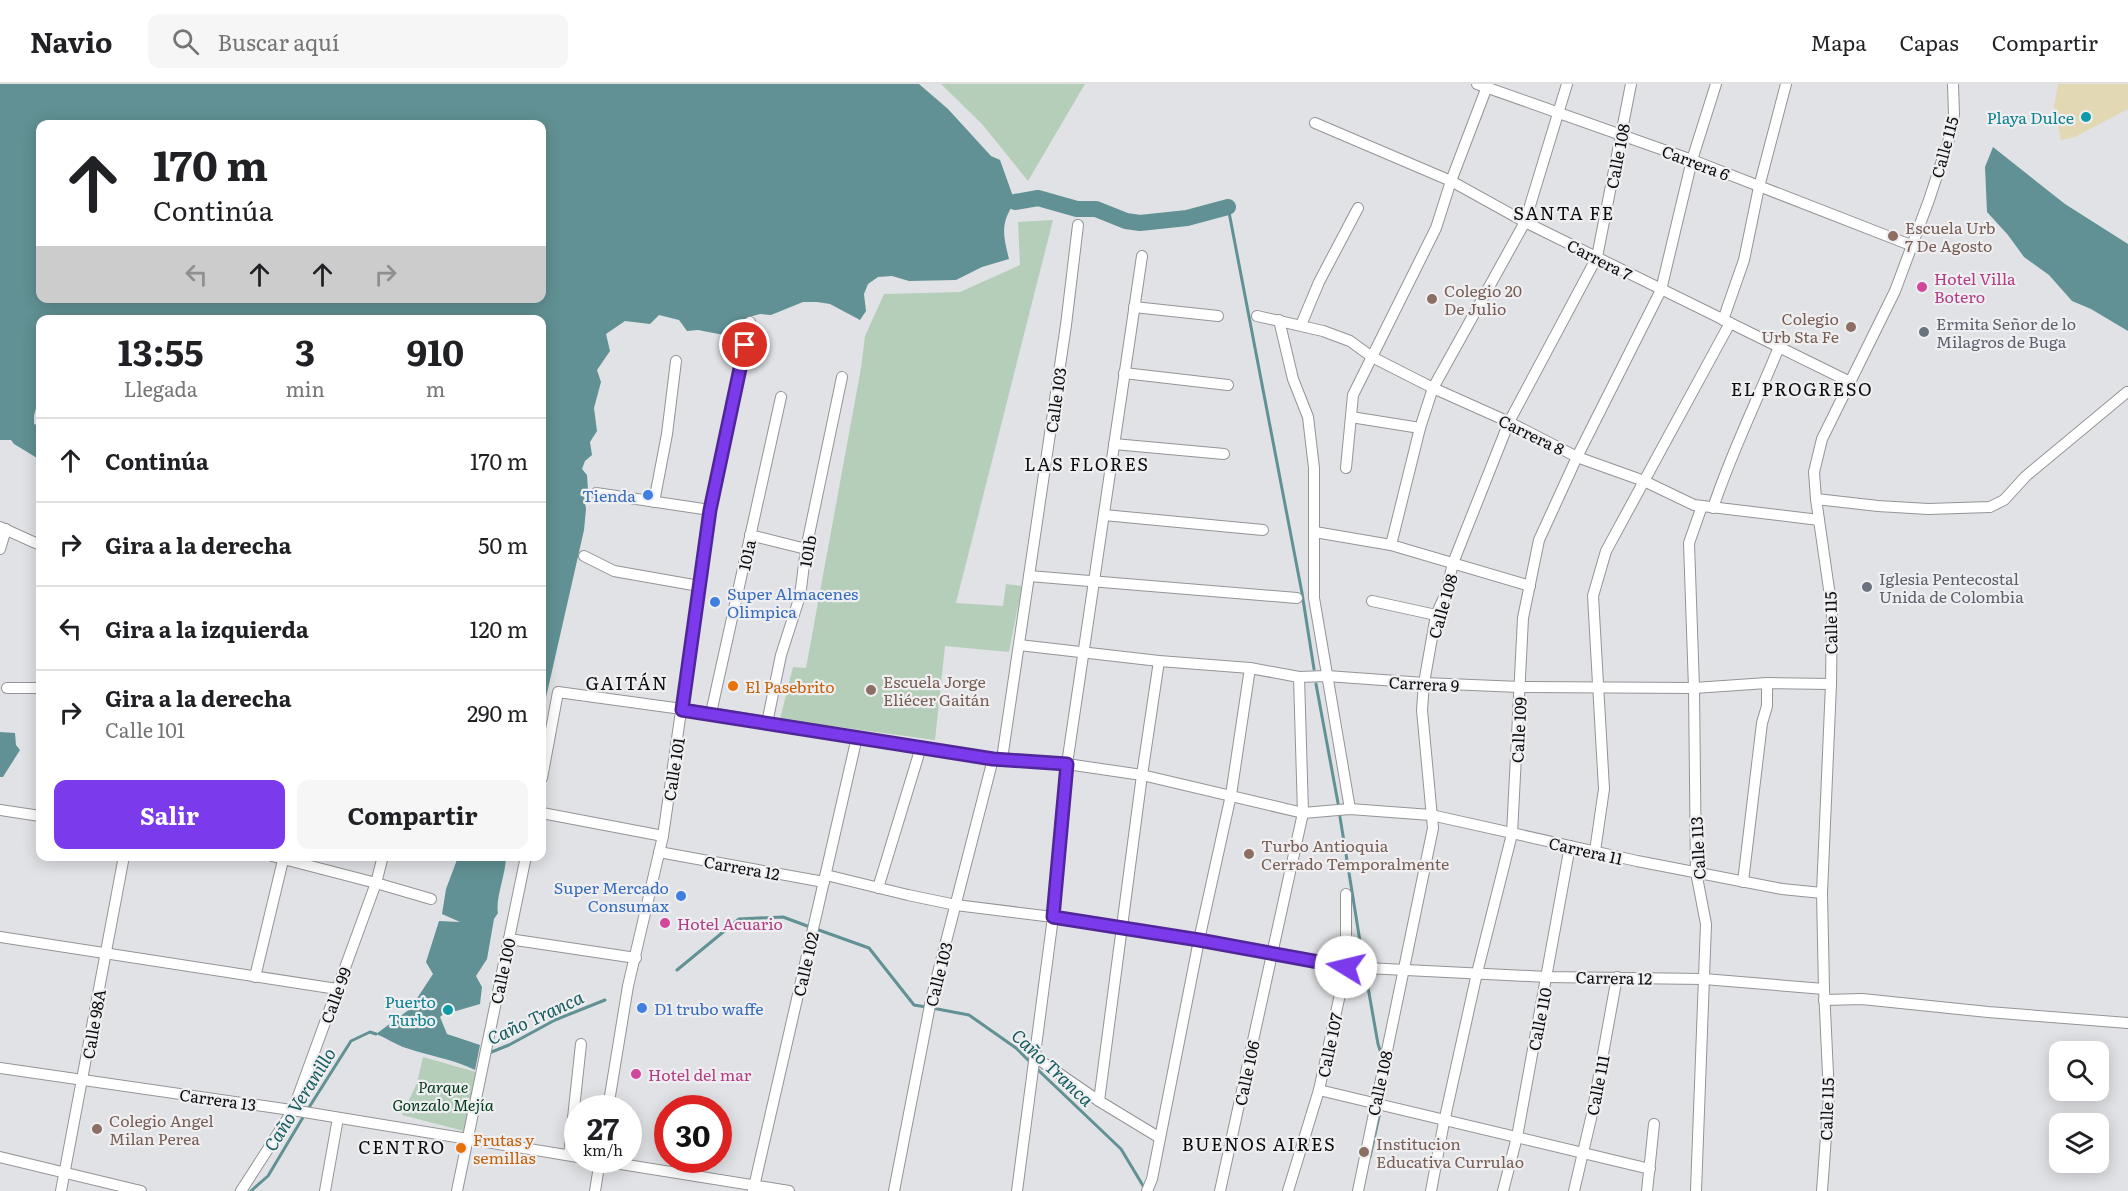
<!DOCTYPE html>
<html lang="es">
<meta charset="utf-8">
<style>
body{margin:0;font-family:Literata,serif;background:#f6f6f6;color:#202124;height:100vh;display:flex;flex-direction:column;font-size:22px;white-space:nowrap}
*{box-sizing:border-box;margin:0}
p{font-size:20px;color:#757577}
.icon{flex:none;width:33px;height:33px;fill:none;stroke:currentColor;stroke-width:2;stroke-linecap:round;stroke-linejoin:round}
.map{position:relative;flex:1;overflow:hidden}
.panel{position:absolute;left:36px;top:231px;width:510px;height:546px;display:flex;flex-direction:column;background:#fff;border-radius:12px;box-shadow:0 3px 15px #0003}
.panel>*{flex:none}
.banner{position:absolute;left:36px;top:36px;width:510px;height:183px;border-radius:12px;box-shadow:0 3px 15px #0003;background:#fff;color:#202124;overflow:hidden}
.fabs{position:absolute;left:2049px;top:957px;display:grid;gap:12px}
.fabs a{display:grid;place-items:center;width:60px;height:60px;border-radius:12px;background:#fff;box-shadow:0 3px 15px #0003;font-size:30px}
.speed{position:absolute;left:564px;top:1011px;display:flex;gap:12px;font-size:30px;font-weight:700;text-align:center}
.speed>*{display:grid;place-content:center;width:78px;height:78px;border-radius:50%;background:#fff;box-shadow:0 3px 15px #0003;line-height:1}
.speed small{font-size:15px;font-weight:400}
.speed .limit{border:9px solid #d22;background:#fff;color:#111}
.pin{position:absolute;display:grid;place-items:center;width:51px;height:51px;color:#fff;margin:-26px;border:3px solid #fff;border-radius:50%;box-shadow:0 2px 6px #0007}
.me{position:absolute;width:66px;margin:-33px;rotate:279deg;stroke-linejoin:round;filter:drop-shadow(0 0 4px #0008)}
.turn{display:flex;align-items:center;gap:21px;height:126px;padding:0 18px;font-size:27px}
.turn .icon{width:78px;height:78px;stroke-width:2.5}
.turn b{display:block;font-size:42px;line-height:51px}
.lanes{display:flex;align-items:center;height:57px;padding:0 18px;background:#0003;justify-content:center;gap:30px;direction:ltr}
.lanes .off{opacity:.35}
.eta{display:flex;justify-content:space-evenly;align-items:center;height:102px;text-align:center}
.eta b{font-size:36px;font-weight:700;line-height:42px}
.action{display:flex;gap:12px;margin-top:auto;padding:12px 18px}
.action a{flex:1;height:69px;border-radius:12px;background:#7c3aed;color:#fff;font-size:24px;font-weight:700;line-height:69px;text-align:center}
.action a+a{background:#f6f6f6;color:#202124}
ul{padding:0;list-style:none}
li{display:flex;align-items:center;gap:18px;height:84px;padding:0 18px;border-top:2px solid #e0e0e0}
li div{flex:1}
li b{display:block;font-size:22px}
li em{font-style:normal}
header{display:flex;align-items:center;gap:36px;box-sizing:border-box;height:84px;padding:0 30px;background:#fff;border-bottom:2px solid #e0e0e0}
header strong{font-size:28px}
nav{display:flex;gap:33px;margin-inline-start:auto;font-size:21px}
.search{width:420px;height:54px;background:#f6f6f6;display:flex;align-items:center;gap:15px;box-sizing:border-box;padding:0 21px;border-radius:12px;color:#757577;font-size:22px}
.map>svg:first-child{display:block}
.green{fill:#b5ceba}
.sand{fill:#e2d9b4}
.water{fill:#619194;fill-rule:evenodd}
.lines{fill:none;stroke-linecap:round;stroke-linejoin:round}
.stream{stroke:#619194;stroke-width:3}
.river{stroke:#619194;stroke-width:16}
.minor-casing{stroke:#949497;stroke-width:12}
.minor{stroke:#fff;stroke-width:10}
.route-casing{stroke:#51269a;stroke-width:15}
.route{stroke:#7c3aed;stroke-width:10}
.culture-dot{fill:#0f9aa8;stroke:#efeff2;stroke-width:2}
.education-dot{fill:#8d6e63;stroke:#efeff2;stroke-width:2}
.hotel-dot{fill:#d1479c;stroke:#efeff2;stroke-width:2}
.worship-dot{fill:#6b7280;stroke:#efeff2;stroke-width:2}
.shop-dot{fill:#3f7fe0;stroke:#efeff2;stroke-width:2}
.food-dot{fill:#e8710a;stroke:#efeff2;stroke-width:2}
.labels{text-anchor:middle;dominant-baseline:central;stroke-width:4.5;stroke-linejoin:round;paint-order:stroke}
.culture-label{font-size:16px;fill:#0d838f;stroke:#efeff2;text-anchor:end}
.street-label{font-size:16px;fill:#0c0c0d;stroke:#efeff2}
.education-label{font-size:16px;fill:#785e54;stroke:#efeff2;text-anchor:start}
.hotel-label{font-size:16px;fill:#b23c85;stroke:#efeff2;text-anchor:start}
.worship-label{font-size:16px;fill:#5b616d;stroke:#efeff2;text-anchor:start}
.shop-label{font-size:16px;fill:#366cbe;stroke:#efeff2;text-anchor:end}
.food-label{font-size:16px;fill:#c56008;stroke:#efeff2;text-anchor:start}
.park-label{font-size:16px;font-style:italic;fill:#003b19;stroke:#efeff2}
.neighbourhood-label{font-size:18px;letter-spacing:1.5px;fill:#0c0c0d;stroke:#efeff2}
.water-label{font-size:18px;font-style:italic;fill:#155b5e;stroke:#efeff2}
</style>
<header>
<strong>Navio</strong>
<div class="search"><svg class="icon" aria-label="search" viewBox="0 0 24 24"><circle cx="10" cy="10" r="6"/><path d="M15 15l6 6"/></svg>Buscar aquí</div>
<nav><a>Mapa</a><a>Capas</a><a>Compartir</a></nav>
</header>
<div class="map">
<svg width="2128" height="1107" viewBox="0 0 2128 1107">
<rect width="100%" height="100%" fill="#e1e2e5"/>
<!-- green -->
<g class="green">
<path d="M 941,0 L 1085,0 L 1028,97 L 982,40 Z"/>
<path d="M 1053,136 L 956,519 L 1003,522 L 1006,500 L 1022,502 L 1009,568 L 945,562 L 935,656 L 780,635 L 793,583 L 806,584 L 861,284 L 865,252 L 884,210 L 960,208 L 1020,181 L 1018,138 Z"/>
<path d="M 423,973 L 476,988 L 464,1047 L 402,1031 L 417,999 Z"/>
</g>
<!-- sand -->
<path class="sand" d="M 2058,0 L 2128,0 L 2128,25 L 2075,53 L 2061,56 L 2054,22 Z"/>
<!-- water -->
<g class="water">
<path d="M 0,0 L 919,0 L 948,25 L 991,72 L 1000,76 L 1015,118 C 1000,139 1003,151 1009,175 L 982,183 L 956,196 L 909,197 L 892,192 L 878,193 L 868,200 L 864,210 L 866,227 L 860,236 L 830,220 L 817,218 L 803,218 L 771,231 L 760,230 L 749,233 L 734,253 L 698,246 L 687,247 L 679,236 L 659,231 L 650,240 L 625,237 L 606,250 L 610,267 L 597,286 L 601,298 L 594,324 L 597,347 L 590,358 L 592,371 L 585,377 L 582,385 L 587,391 L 588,406 L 583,406 L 586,425 L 584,446 L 542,631 L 542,236 L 40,236 L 40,320 L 37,321 L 34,331 L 34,340 L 40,342 L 40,374 L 37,374 L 14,360 L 11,356 L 0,356 ZM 40,40 L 542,40 L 542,214 L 40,214 Z"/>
<path d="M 1993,63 L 2065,120 L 2128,160 L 2128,247 L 2091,225 L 2072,217 L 2049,191 L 2024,173 L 2008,151 L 1987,128 L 1985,83 Z"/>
<path d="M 0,648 L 15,649 L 16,661 L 20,666 L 3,693 L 0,693 Z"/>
<path d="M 458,773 L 506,773 C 506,789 495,816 498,829 L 494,835 L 487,875 L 476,892 L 482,903 L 480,920 L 456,927 L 448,926 L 440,933 L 447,950 L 480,961 L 475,986 C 453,975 429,972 406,964 C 396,961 387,954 376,950 L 410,925 L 433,890 L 426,878 L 439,837 L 460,838 L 442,830 L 446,805 Z"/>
</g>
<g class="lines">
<!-- stream -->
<g class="stream">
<path d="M 1228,123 L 1302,509 L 1314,585"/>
<path d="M 1316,600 L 1338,719"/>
<path d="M 1340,733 L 1363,876"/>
<path d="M 816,845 L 869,864 L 914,921 L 926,923"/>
<path d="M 677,886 L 739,835 L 783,833 L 810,843"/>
<path d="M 1366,892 L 1378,960 L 1382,972"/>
<path d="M 932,924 L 969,931 L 1016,964 L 1031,979"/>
<path d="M 489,969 L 509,961 L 555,936 L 605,916"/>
<path d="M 1036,984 L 1121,1065 L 1145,1105"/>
<path d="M 308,1025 L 351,957 L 370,948 L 376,950"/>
<path d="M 1370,1073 L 1380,1028"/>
<path d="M 251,1107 L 268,1092 L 305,1030"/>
</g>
<!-- river -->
<path class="river" d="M 1015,118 L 1038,114 L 1077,125 L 1096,125 L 1126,137 L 1140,139 L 1187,134 L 1228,123"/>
<!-- minor casing -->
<g class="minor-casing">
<g id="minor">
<path d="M 1477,0 L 1692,76 L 1913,162"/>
<path d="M 1315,39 L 1451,97 L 1525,138 L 1850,298"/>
<path d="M 1134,223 L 1218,232"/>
<path d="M 1257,232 L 1323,247 L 1350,257 L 1372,273 L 1433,304 L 1509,338 L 1577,373 L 1644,397 L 1694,421 L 1819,436"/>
<path d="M 1279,236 L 1293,295 L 1308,333 L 1314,384 L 1314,514 L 1350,725"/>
<path d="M 1723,236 L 1744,176 L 1759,103 L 1786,0"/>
<path d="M 1301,241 L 1319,198 L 1358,124"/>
<path d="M 1124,289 L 1228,301"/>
<path d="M 1351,333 L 1420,344"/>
<path d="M 1114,360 L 1224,370"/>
<path d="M 1346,384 L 1353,311 L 1436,144 L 1451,97 L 1488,0"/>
<path d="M 596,409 L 710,426"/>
<path d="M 1816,415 L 1878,422 L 1928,425 L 1990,423 L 2004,416 L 2026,392 L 2127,308"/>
<path d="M 654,418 L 667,350 L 676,277"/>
<path d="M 1713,424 C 1731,369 1757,317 1779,263"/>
<path d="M 1104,431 L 1263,446"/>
<path d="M 0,443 L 40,461"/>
<path d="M 1315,448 L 1391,461 L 1530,502"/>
<path d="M 750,451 L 806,465"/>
<path d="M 1391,461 L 1420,344 L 1433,304 L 1525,138 L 1567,0"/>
<path d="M 0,465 L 6,445"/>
<path d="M 584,472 L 614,487 L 699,502"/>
<path d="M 1029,492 L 1297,514"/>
<path d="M 1372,517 L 1436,531"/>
<path d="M 1019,561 L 1159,577 L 1250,584 L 1299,593 L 1327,592 L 1424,599 L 1520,603 L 1694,604 L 1767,599 L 1831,600"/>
<path d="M 1159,577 L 1142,691 L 1099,1017 L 1160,1054"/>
<path d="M 7,604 L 40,604"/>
<path d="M 711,629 L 781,313"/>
<path d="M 767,639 L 781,571 L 800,512 L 806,465 L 842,293"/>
<path d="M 1002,675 L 1066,241 L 1078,141"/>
<path d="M 542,694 L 558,608 L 711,629 L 993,675 L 1067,680 L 1142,691 L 1303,729 L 1350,725 L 1431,731 L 1637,777 L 1782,805 L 1822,809"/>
<path d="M 0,726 L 40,732"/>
<path d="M 542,729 L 663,752"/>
<path d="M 1595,767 L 1604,705 L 1593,512 L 1606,467 L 1730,239"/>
<path d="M 659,768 L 824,798"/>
<path d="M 272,772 L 376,799 L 431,815"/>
<path d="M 826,791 L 908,811 L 956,821 L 1053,833 L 1199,856 L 1346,883 L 1547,893 L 1704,895 L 1824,905"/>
<path d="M 1743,798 L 1762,639 L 1767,622 L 1767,599"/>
<path d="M 878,804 L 921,663"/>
<path d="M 0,853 L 337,905"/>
<path d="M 509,855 L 636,874"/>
<path d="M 255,893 L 284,772"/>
<path d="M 1824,916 L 1862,915 L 1988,928 L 2128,939"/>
<path d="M 1035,973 L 1099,1017"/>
<path d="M 0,984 L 298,1027 L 578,1073"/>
<path d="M 1319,1006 L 1650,1085"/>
<path d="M 608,1024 L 628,902 L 663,752 L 710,426 L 750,238"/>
<path d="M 569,1071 L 581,960"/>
<path d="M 0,1073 L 141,1107"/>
<path d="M 596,1076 L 789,1107"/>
<path d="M 61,1107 L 124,772"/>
<path d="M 241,1107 L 293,1026 L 376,799 L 383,772"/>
<path d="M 325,1107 L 338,1034"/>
<path d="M 457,1107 L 526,772"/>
<path d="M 595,1107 L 600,1076"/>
<path d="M 753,1107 L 857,653"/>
<path d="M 894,1107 L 931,916 L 993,675"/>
<path d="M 1017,1107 L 1053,833 L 1067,680 L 1142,172"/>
<path d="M 1147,1107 L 1152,1095 L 1199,856 L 1231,711 L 1250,584"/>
<path d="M 1220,1107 L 1303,729 L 1299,593"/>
<path d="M 1288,1107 L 1319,1006 L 1346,883 L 1346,810"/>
<path d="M 1358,1107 L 1433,744 L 1422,626 L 1424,599 L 1436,531 L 1446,509 L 1453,479 L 1509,338 L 1597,173 L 1631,0"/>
<path d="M 1431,1107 L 1444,1038 L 1477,889 L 1512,750 L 1523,534 L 1539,456 L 1577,373 L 1661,206 L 1692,76 L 1716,0"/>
<path d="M 1503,1107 L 1517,1053 L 1570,762"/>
<path d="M 1574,1107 L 1592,1030 L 1617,893"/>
<path d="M 1647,1107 L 1654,1040"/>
<path d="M 1696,1107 L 1706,840 L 1696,788 L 1694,604 L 1689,459 L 1702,422"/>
<path d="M 1822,1107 L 1829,1011 L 1824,905 L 1822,809 L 1831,600 L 1832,526 L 1816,415 L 1814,388 L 1822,355 L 1895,207 L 1929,116 L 1951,49 L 1954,30 L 1953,0"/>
</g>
</g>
<!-- minor -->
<use href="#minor" class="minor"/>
</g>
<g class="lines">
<!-- route casing -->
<g class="route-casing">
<path id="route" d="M 745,261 L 710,426 L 682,626 L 993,675 L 1067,680 L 1053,833 L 1199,856 L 1346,883"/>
</g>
<!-- route -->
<use href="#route" class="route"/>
</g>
<!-- markers -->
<g class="culture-dot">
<circle cx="2086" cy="33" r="6"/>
<circle cx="448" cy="926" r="6"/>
</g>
<g class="education-dot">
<circle cx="1893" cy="152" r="6"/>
<circle cx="1432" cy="215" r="6"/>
<circle cx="1851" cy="243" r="6"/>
<circle cx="871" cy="606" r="6"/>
<circle cx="1249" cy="770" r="6"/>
<circle cx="97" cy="1045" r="6"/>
<circle cx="1364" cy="1068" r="6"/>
</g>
<g class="hotel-dot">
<circle cx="1922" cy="203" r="6"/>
<circle cx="665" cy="839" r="6"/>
<circle cx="636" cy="990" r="6"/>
</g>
<g class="worship-dot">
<circle cx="1924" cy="248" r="6"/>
<circle cx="1867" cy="503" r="6"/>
</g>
<g class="shop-dot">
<circle cx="648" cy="411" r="6"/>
<circle cx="715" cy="518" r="6"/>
<circle cx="681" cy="812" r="6"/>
<circle cx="642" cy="924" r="6"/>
</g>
<g class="food-dot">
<circle cx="733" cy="602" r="6"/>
<circle cx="461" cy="1064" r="6"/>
</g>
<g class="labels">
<!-- culture labels -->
<g class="culture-label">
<text x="2074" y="33">Playa Dulce</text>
<text x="436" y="917">Puerto<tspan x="436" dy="18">Turbo</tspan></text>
</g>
<!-- street labels -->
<g class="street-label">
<text transform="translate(1944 63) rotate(-75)">Calle 115</text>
<text transform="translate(1617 72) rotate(-79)">Calle 108</text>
<text transform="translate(1696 78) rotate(21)">Carrera 6</text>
<text transform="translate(1600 175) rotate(27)">Carrera 7</text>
<text transform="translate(1055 316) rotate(-82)">Calle 103</text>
<text transform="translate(1532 350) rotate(26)">Carrera 8</text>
<text transform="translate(807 467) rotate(-80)">101b</text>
<text transform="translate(746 471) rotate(-78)">101a</text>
<text transform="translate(1442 522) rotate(-74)">Calle 108</text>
<text transform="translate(1830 539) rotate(-91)">Calle 115</text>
<text transform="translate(1424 599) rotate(3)">Carrera 9</text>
<text transform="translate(1518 646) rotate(-87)">Calle 109</text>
<text transform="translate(673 685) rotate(-81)">Calle 101</text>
<text transform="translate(1697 764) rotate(-93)">Calle 113</text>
<text transform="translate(1586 766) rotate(13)">Carrera 11</text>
<text transform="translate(742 783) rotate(10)">Carrera 12</text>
<text transform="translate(805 880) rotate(-77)">Calle 102</text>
<text transform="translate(502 887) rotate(-78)">Calle 100</text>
<text transform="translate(938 890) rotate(-76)">Calle 103</text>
<text transform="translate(1614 893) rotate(1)">Carrera 12</text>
<text transform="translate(335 911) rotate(-70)">Calle 99</text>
<text transform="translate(1539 935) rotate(-79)">Calle 110</text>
<text transform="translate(93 940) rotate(-80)">Calle 98A</text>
<text transform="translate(1329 961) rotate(-78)">Calle 107</text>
<text transform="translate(1246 989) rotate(-78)">Calle 106</text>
<text transform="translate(1379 999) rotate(-78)">Calle 108</text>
<text transform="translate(1597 1001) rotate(-79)">Calle 111</text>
<text transform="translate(218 1015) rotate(8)">Carrera 13</text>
<text transform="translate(1826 1025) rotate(-88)">Calle 115</text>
</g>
<!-- education labels -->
<g class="education-label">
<text x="1905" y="143">Escuela Urb<tspan x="1905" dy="18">7 De Agosto</tspan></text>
<text x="1444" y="206">Colegio 20<tspan x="1444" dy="18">De Julio</tspan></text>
<text x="1839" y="234" text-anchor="end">Colegio<tspan x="1839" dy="18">Urb Sta Fe</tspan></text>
<text x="883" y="597">Escuela Jorge<tspan x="883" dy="18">Eliécer Gaitán</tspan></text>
<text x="1261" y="761">Turbo Antioquia<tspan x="1261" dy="18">Cerrado Temporalmente</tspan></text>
<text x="109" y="1036">Colegio Angel<tspan x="109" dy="18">Milan Perea</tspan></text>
<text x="1376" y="1059">Institucion<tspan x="1376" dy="18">Educativa Currulao</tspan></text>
</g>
<!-- hotel labels -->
<g class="hotel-label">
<text x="1934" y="194">Hotel Villa<tspan x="1934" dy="18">Botero</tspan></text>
<text x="677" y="839">Hotel Acuario</text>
<text x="648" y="990">Hotel del mar</text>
</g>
<!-- worship labels -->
<g class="worship-label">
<text x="1936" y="239">Ermita Señor de lo<tspan x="1936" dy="18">Milagros de Buga</tspan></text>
<text x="1879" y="494">Iglesia Pentecostal<tspan x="1879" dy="18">Unida de Colombia</tspan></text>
</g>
<!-- shop labels -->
<g class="shop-label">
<text x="636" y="411">Tienda</text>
<text x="727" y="509" text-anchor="start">Super Almacenes<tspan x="727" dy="18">Olimpica</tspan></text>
<text x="669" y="803">Super Mercado<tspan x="669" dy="18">Consumax</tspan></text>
<text x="654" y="924" text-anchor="start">D1 trubo waffe</text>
</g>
<!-- food labels -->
<g class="food-label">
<text x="745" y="602">El Pasebrito</text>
<text x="473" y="1055">Frutas y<tspan x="473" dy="18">semillas</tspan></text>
</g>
<!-- park labels -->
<g class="park-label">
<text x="443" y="1002">Parque<tspan x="443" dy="18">Gonzalo Mejía</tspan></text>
</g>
<!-- neighbourhood labels -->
<g class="neighbourhood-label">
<text x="1564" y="128">SANTA FE</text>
<text x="1802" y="304">EL PROGRESO</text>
<text x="1087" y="379">LAS FLORES</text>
<text x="627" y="598">GAITÁN</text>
<text x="1259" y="1059">BUENOS AIRES</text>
<text x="402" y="1062">CENTRO</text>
</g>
<!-- water labels -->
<g class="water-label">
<text transform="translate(535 933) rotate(-25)">Caño Tranca</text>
<text transform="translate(1053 983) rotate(43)">Caño Tranca</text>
<text transform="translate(299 1015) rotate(-58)">Caño Veranillo</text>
</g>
</g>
</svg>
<div class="fabs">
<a><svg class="icon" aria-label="search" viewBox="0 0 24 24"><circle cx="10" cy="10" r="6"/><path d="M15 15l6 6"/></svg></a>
<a><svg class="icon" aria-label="layers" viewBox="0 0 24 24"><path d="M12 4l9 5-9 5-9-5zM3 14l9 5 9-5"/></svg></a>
</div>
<div class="speed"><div>27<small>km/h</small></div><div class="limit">30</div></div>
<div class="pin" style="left:745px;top:261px;background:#d93025"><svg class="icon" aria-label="arrive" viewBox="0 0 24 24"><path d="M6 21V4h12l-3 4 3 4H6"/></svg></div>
<svg class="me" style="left:1346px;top:883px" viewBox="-20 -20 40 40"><circle r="19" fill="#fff"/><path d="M0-13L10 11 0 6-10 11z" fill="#7c3aed"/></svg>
<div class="banner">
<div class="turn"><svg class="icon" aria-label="ahead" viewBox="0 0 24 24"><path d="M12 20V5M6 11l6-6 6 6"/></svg><div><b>170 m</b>Continúa</div></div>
<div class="lanes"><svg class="icon off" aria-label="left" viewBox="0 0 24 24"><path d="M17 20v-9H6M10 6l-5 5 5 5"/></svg><svg class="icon" aria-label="ahead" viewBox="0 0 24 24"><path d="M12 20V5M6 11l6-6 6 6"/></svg><svg class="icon" aria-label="ahead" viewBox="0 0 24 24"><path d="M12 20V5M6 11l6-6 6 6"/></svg><svg class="icon off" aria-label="right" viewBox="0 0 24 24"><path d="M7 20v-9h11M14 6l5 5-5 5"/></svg></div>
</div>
<section class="panel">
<div class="eta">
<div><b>13:55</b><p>Llegada</p></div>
<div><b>3</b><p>min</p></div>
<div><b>910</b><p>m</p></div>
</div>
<ul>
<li><svg class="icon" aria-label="ahead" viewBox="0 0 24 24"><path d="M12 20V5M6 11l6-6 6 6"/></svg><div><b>Continúa</b></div><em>170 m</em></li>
<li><svg class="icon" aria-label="right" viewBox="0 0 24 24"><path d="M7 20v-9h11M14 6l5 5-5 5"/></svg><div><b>Gira a la derecha</b></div><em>50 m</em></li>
<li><svg class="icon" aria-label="left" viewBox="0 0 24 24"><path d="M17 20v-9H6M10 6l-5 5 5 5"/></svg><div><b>Gira a la izquierda</b></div><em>120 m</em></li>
<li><svg class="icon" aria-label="right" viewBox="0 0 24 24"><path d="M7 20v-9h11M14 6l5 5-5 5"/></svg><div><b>Gira a la derecha</b><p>Calle 101</p></div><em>290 m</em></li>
</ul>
<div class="action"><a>Salir</a><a>Compartir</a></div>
</section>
</div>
